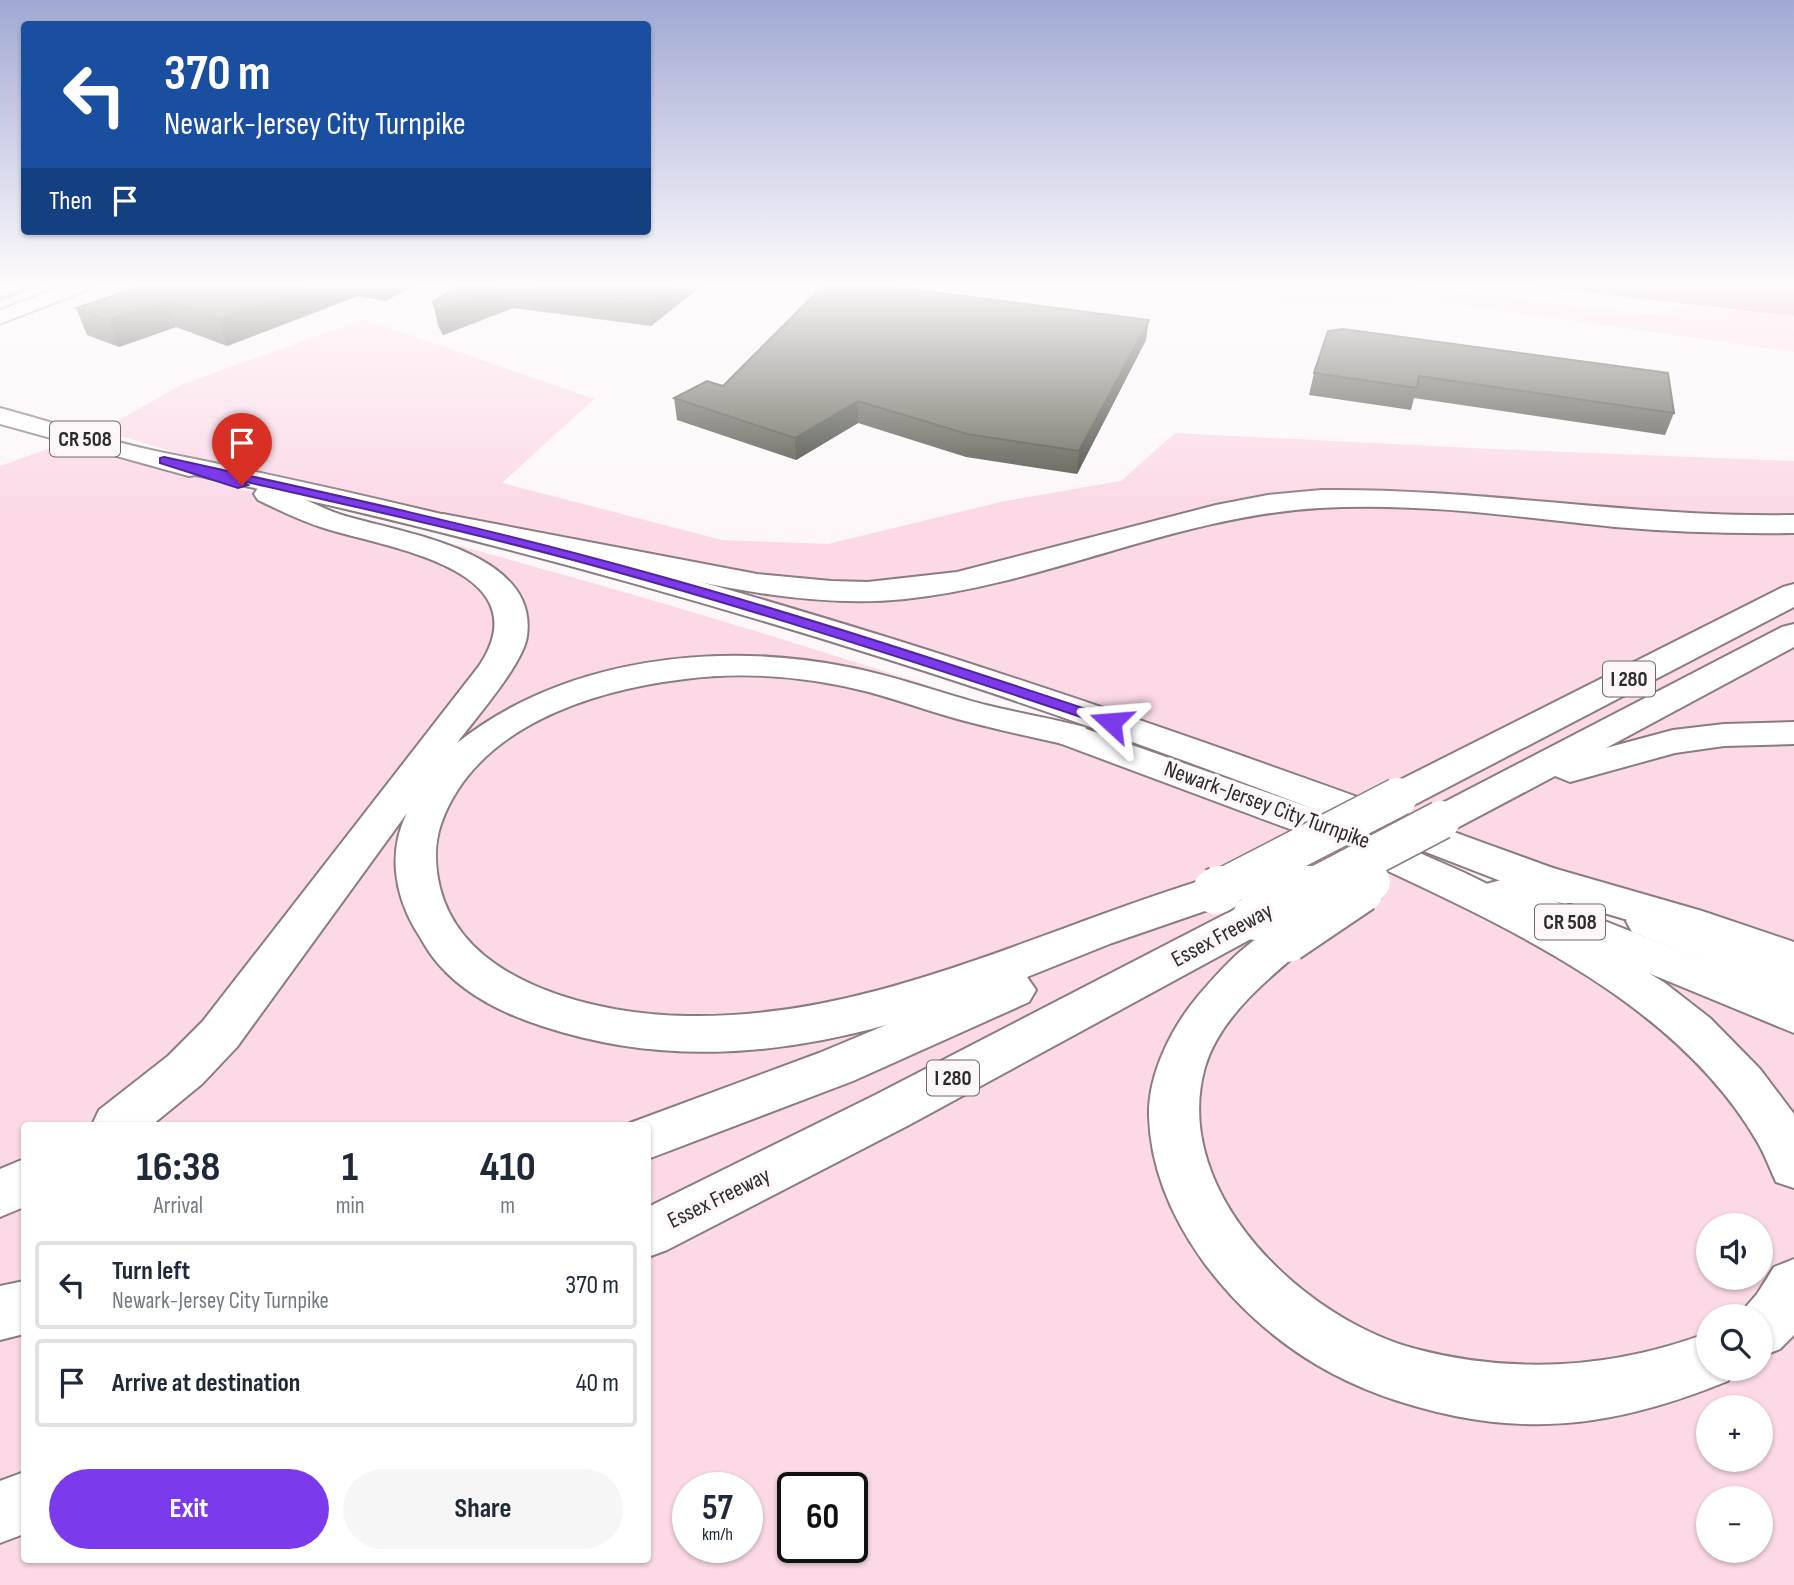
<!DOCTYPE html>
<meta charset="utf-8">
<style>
body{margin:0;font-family:"Sofia Sans Condensed",sans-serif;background:#f6f6f7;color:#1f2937;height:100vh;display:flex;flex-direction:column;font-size:26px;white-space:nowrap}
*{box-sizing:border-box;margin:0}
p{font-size:23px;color:#747a83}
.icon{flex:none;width:38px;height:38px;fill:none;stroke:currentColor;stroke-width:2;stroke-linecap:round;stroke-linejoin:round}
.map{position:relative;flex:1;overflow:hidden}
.panel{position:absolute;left:21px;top:1122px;width:630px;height:441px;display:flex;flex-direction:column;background:#fff;border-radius:7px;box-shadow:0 2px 5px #0004}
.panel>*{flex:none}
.top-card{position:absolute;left:21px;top:21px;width:630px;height:214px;border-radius:7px;box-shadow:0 2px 5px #0004;background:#1a4fa0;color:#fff;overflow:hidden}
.tools{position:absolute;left:1696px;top:1213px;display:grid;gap:14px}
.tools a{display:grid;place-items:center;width:77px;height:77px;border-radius:50%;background:#fff;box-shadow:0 2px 5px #0004;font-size:35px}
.speed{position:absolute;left:672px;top:1472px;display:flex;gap:14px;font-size:35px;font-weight:700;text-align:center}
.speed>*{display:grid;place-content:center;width:91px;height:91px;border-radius:50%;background:#fff;box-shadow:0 2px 5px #0004;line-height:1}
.speed small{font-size:18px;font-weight:400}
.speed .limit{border:4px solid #111;border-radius:10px;background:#fff;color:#111}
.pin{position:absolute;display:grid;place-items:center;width:60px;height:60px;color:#fff;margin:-72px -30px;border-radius:50% 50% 50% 0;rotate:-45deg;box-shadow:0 0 7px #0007}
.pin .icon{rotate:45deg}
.me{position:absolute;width:77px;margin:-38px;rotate:289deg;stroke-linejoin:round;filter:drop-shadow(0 0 5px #0008)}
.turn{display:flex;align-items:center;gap:24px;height:147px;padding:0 28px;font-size:32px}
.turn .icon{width:91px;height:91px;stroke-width:2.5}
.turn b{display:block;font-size:49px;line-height:60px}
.then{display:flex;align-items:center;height:66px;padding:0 28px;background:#0003;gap:14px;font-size:26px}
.eta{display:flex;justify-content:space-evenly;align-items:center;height:119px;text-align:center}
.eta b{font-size:42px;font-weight:700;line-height:49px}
.cta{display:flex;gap:14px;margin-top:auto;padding:14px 28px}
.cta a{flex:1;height:80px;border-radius:42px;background:#7c3aed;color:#fff;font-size:28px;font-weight:700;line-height:80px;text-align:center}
.cta a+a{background:#f6f6f7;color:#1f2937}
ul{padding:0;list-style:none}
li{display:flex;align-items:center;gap:21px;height:88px;margin:0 14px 10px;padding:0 14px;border:4px solid #e0e1e3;border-radius:7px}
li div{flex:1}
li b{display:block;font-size:26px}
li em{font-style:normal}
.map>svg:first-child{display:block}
.green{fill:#fbd9e7;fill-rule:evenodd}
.water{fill:#d699b3}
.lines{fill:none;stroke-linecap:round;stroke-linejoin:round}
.stream{stroke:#d699b3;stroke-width:5}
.tertiary-casing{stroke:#8b7c82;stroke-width:3}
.primary-casing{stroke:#8b7c82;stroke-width:4}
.trunk-casing{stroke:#8b7c82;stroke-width:4}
.motorway-casing{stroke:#8b7c82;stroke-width:4}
.tertiary{fill:#fff;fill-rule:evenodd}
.primary{fill:#fff;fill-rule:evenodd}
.trunk{fill:#fff;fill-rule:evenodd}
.motorway{fill:#fff;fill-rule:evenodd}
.motorway-bridge-far1-casing{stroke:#8b7c82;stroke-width:41;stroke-linecap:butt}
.motorway-bridge-casing{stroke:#8b7c82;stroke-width:50;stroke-linecap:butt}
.motorway-bridge-far1{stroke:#fff;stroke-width:38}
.motorway-bridge{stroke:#fff;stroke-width:46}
.wall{fill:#535348}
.shaded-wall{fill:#43443b}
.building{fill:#606154;stroke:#43443b;stroke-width:2}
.route{fill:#7c3aed;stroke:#51269a;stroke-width:2}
.labels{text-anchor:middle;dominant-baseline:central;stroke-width:7;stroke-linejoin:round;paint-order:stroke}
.shield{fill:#fdf7f9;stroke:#6e686a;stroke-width:2}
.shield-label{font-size:21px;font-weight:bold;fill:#302a2d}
.street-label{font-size:23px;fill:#302a2d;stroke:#fdf7f9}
</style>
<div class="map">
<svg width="1794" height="1585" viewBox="0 0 1794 1585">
<rect width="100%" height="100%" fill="#fdf7f9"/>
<!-- green -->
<g class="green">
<path d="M 1243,287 L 1416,287 L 1649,314 L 1693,306 L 1794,316 L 1794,352 L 1432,301 L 1285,304 Z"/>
<path d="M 364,319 L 594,399 L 502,483 L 722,540 L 828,544 L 1005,501 L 1121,481 L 1175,433 L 1492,449 L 1794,461 L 1794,980 L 1619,909 L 750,606 L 766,587 L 280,484 L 101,430 L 183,384 Z"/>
<path d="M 59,445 C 375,519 686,604 993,707 L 1794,1015 L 1794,1585 L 0,1585 L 0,466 ZM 24,1125 L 648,1125 L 648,1559 L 24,1559 ZM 1708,1225 L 1760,1225 L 1760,1278 L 1708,1278 ZM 1708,1316 L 1760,1316 L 1760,1368 L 1708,1368 ZM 1708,1407 L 1760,1407 L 1760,1460 L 1708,1460 ZM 688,1488 L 747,1488 L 747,1547 L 688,1547 ZM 793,1488 L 852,1488 L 852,1547 L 793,1547 ZM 1708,1498 L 1760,1498 L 1760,1550 L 1708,1550 Z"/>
</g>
<!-- water -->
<path class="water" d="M 1537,287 L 1794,287 L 1794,316 Z"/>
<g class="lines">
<!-- stream -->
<path class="stream" d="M 0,299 L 31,287"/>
<!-- tertiary casing -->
<g class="tertiary-casing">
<path id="tertiary" d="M 60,287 L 88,287 L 85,291 L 0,324 L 0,310 Z"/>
</g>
<!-- primary casing -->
<g class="primary-casing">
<g id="primary">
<path d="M 0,408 C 53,422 106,441 160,452 C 355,491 549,538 740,593 C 1024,675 1302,776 1580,878 L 1586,889 L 1580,900 L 1565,904 L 1550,900 C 1361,827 1172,753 980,689 C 722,604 461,532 195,475 L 189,476 L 0,424 Z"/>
<path d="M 1647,905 L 1794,962 L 1794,997 L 1632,932 L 1626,921 L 1632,910 Z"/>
</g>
</g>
<!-- trunk casing -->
<g class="trunk-casing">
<g id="trunk">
<path d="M 1072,724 L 1374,830 L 1380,840 L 1374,850 L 1360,854 L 1346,850 L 1059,743 L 1054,735 L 1059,727 Z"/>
<path d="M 1501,880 L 1794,996 L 1794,1033 L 1486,906 L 1480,895 L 1486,884 Z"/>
</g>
</g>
<!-- motorway casing -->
<g class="motorway-casing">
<g id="motorway">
<path d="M 268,485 C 294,492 317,507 342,515 C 400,533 539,550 527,636 C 524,663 475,719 457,743 C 564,658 717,641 848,667 C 895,676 940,693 986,705 C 1019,713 1052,719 1085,727 L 1090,735 L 1085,743 L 1072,746 C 1033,737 993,729 954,718 C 926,710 898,700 869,692 C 810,677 746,671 685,679 C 592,690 475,727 441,824 C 434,844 435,868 440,888 C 465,986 602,1015 688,1016 C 875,1019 1041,928 1216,876 L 1231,880 L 1237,891 L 1231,902 L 1112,943 L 1027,977 L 1036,990 L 1029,1002 L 853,1081 L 648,1159 L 648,1125 L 629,1125 L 630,1123 L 819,1053 L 886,1025 C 771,1057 656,1064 542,1026 C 501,1013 458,991 432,956 C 426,948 421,938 415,929 C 394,893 388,851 407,813 L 237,1047 L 202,1084 L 152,1125 L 92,1125 L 99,1110 L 168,1056 L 203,1021 L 479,666 C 544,569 388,548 327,529 C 303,522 281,511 258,500 L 254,494 L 258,488 Z"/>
<path d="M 1321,490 C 1479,488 1636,518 1794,515 L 1794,533 C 1734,534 1675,532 1615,527 C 1518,517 1419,502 1320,508 C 1177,516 1047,584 905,599 C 806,609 708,584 612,563 C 556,551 499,542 443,532 L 433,529 L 428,523 L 433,517 L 443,514 L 757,574 L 831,581 L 868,582 L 957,572 L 1216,505 L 1268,495 Z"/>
<path d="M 1794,584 L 1794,607 L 1412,806 L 1398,810 L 1384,806 L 1379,797 L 1384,788 L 1783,587 Z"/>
<path d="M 1794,624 L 1794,647 L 1606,748 L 1673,730 L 1724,724 L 1794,722 L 1794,744 L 1724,746 L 1675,753 L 1570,782 L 1555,776 L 1455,829 L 1441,833 L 1427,829 L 1421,820 L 1427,811 L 1782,627 Z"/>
<path d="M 1344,820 L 1463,872 L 1567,923 L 1665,983 L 1710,1018 L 1760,1069 L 1794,1114 L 1794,1188 L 1776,1182 C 1770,1169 1765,1155 1758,1143 C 1671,992 1480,915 1330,844 L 1324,834 L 1330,824 Z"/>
<path d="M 1532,862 L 1702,911 L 1794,942 L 1794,976 L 1688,938 L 1517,887 L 1511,877 L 1517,867 Z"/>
<path d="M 1256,901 L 1271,906 L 1277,917 L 1271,928 L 909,1125 L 667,1250 L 648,1257 L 648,1207 L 875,1095 L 1241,906 Z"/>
<path d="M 1287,923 L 1302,928 L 1309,939 L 1302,950 C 1265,981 1219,1019 1205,1067 C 1169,1193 1305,1320 1416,1349 C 1514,1375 1614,1368 1708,1333 L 1708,1368 L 1734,1368 L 1728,1381 C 1637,1418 1554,1436 1455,1416 C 1407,1406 1359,1390 1317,1365 C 1232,1315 1152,1218 1149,1116 C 1148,1074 1172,1027 1198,996 C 1222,968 1252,934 1287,923 Z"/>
<path d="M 24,1159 L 24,1207 L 0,1217 L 0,1169 Z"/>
<path d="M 1794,1259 L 1794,1335 L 1780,1349 L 1760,1357 L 1760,1316 L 1738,1316 L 1757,1294 L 1774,1267 Z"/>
<path d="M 24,1281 L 24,1334 L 0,1340 L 0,1286 Z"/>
<path d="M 24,1472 L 24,1534 L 0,1543 L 0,1481 Z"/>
</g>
</g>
<!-- tertiary -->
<use href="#tertiary" class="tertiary"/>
<!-- primary -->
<use href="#primary" class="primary"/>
<!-- trunk -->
<use href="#trunk" class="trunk"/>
<!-- motorway -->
<use href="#motorway" class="motorway"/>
<!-- motorway-bridge-far1 casing -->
<g class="motorway-bridge-far1-casing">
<g id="motorway-bridge-far1">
<path d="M 1216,891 L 1398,797"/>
<path d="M 1306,891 L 1441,820"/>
<path d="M 1358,891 L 1371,882"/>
</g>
</g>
<!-- motorway-bridge casing -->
<g class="motorway-bridge-casing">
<g id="motorway-bridge">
<path d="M 1216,891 L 1220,889"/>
<path d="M 1256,917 L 1309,889"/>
<path d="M 1287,939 L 1361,889"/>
</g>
</g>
<!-- motorway-bridge-far1 -->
<use href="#motorway-bridge-far1" class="motorway-bridge-far1"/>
<!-- motorway-bridge -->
<use href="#motorway-bridge" class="motorway-bridge"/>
</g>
<!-- wall -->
<g class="wall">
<path d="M 136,287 L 412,287 L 385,301 L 358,296 L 227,346 L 176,327 L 119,347 L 87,335 L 76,308 L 138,287 Z"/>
<path d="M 456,287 L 700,287 L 651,326 L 513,308 L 443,335 L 438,326 L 433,302 Z"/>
<path d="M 1328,331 L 1674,413 L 1665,435 L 1414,398 L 1411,410 L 1309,395 L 1314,373 Z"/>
<path d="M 1146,340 L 1077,474 L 966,457 L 858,423 L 796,460 L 677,420 L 674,398 L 723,386 Z"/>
</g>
<!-- shaded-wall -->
<g class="shaded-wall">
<path d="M 306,287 L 356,287 L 358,296 L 227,346 L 218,319 Z"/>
<path d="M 381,287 L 412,287 L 385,301 Z"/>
<path d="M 500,287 L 509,287 L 513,308 L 443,335 L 437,310 Z"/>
<path d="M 667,287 L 700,287 L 651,326 L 648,302 Z"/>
<path d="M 167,300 L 176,327 L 119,347 L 108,320 Z"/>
<path d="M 1149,320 L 1146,340 L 1077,474 L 1079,451 Z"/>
<path d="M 858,401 L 858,423 L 796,460 L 795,438 Z"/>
</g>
<!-- building -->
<g class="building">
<path d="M 139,287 L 306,287 L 218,319 L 167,300 L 108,320 L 76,308 Z"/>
<path d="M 456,287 L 500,287 L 437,310 L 433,302 Z"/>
<path d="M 531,287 L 667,287 L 648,302 Z"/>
<path d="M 822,287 L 894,287 L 1149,320 L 1079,451 L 967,434 L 858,401 L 795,438 L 674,398 L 707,381 L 723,386 Z"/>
<path d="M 1343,329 L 1668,373 L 1674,413 L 1419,376 L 1417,388 L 1314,373 L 1328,331 Z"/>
</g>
<!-- sky -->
<linearGradient id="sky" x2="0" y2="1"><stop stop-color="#a1a9d3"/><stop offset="0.56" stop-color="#fefbfc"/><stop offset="1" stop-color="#fefbfc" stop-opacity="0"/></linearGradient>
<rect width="1794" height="509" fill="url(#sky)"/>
<!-- route -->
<path class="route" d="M 164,457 C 328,493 491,529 652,574 C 808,617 962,668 1116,719 L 1118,722 L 1116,725 L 1105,725 C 953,674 800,624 645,580 C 511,541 374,511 238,480 L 248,485 L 238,488 L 160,463 L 160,458 Z"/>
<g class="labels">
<!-- shield labels -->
<g class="shield">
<rect x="50" y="421.5" width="70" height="35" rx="5"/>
<rect x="1603" y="661.5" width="52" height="35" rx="5"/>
<rect x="1535" y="904.5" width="70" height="35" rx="5"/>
<rect x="927" y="1060.5" width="52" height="35" rx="5"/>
</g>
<g class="shield-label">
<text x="85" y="439">CR 508</text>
<text x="1629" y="679">I 280</text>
<text x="1570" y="922">CR 508</text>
<text x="953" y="1078">I 280</text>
</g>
<!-- street labels -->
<g class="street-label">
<text transform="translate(1267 805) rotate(20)">Newark-Jersey City Turnpike</text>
<text transform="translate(1222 935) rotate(-28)">Essex Freeway</text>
<text transform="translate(719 1198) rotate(-26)">Essex Freeway</text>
</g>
</g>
</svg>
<div class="tools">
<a><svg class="icon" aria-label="sound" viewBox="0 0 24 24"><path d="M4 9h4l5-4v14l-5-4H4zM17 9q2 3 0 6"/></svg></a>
<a><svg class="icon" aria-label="search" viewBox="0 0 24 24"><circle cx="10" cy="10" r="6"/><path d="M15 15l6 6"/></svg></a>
<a>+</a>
<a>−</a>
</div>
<div class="speed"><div>57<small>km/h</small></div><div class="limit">60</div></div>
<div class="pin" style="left:242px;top:485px;background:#d93025"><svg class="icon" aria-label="arrive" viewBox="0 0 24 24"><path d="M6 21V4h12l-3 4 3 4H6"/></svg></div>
<svg class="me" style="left:1111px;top:722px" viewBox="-20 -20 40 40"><path d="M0-17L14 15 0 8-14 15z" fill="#7c3aed" stroke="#fff" stroke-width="4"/></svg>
<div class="top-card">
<div class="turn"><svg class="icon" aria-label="left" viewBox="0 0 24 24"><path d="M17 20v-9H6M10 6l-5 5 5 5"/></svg><div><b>370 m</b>Newark-Jersey City Turnpike</div></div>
<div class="then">Then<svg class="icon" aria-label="arrive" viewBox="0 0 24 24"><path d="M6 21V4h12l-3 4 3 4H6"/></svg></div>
</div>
<section class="panel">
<div class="eta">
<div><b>16:38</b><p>Arrival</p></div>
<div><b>1</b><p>min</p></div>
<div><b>410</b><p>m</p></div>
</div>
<ul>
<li><svg class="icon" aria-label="left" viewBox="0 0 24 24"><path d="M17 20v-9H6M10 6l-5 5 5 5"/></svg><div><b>Turn left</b><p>Newark-Jersey City Turnpike</p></div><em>370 m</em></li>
<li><svg class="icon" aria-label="arrive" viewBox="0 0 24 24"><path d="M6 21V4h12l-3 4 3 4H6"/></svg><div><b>Arrive at destination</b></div><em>40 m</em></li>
</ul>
<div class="cta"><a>Exit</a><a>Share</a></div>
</section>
</div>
